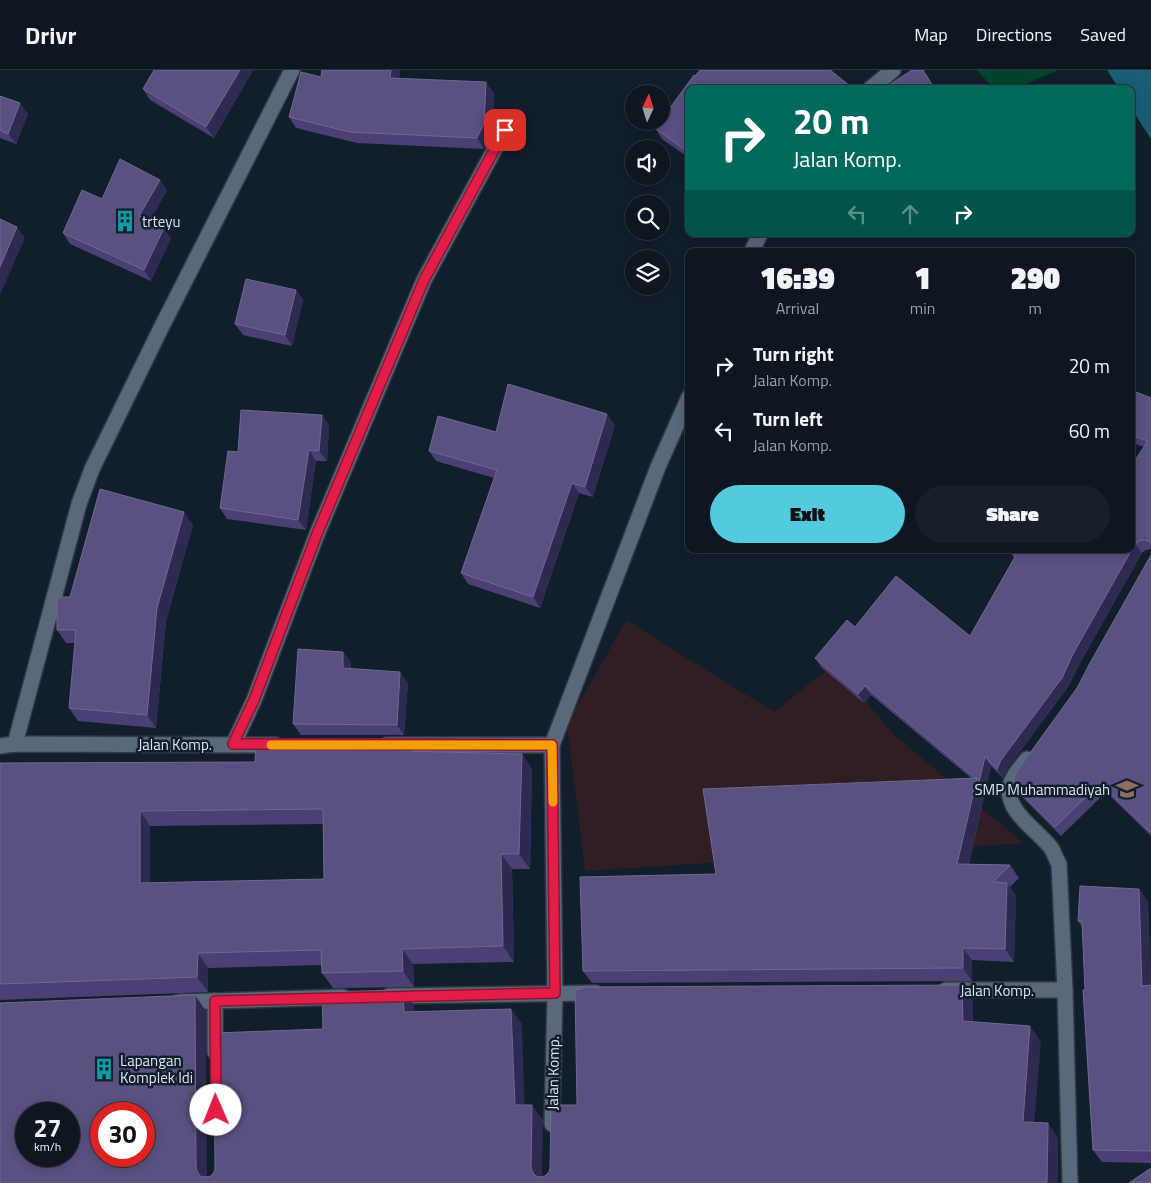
<!DOCTYPE html>
<style>
body{margin:0;font-family:"Titillium Web",sans-serif;background:#161f2a;color:#f1f3f6;height:100vh;display:flex;flex-direction:column;font-size:19px;white-space:nowrap}
*{box-sizing:border-box;margin:0}
p{font-size:16px;color:#9a9fa5}
.icon{flex:none;width:28px;height:28px;fill:none;stroke:currentColor;stroke-width:2;stroke-linecap:round;stroke-linejoin:round}
.map{position:relative;flex:1;overflow:hidden}
.sheet{position:absolute;left:685px;top:178px;width:450px;height:305px;display:flex;flex-direction:column;background:#0d1621;border-radius:10px;box-shadow:0 2px 12px #0003,0 0 0 1px #2d353f}
.sheet>*{flex:none}
.top-card{position:absolute;left:685px;top:15px;width:450px;height:152px;border-radius:10px;box-shadow:0 2px 12px #0003,0 0 0 1px #2d353f;background:#00695c;color:#fff;overflow:hidden}
.needle{width:32px;rotate:4deg}
.buttons{position:absolute;left:625px;top:15px;display:grid;gap:10px}
.buttons a{display:grid;place-items:center;width:45px;height:45px;border-radius:50%;background:#0d1621;box-shadow:0 2px 12px #0003,0 0 0 1px #2d353f;font-size:25px}
.speed{position:absolute;left:15px;top:1032px;display:flex;gap:10px;font-size:25px;font-weight:700;text-align:center}
.speed>*{display:grid;place-content:center;width:65px;height:65px;border-radius:50%;background:#0d1621;box-shadow:0 2px 12px #0003,0 0 0 1px #2d353f;line-height:1}
.speed small{font-size:12px;font-weight:400}
.speed .limit{border:8px solid #d22;background:#fff;color:#111}
.pin{position:absolute;display:grid;place-items:center;width:42px;height:42px;color:#fff;margin:-21px;border-radius:10px;box-shadow:0 2px 8px #0006}
.me{position:absolute;width:55px;margin:-28px;rotate:359deg;stroke-linejoin:round;filter:drop-shadow(0 0 4px #0008)}
.turn{display:flex;align-items:center;gap:18px;height:105px;padding:0 25px;font-size:22px}
.turn .icon{width:65px;height:65px;stroke-width:2.5}
.turn b{display:block;font-size:35px;line-height:42px}
.lanes{display:flex;align-items:center;height:48px;padding:0 25px;background:#0003;justify-content:center;gap:25px;direction:ltr}
.lanes .off{opacity:.35}
.eta{display:flex;justify-content:space-evenly;align-items:center;height:85px;text-align:center}
.eta b{font-size:30px;font-weight:800;line-height:35px}
.primary-button{display:flex;gap:10px;margin-top:auto;padding:10px 25px}
.primary-button a{flex:1;height:58px;border-radius:30px;background:#54cade;color:#111;font-size:20px;font-weight:800;line-height:58px;text-align:center}
.primary-button a+a{background:#161f2a;color:#f1f3f6}
ul{padding:0;list-style:none}
li{display:flex;align-items:center;gap:15px;height:65px;padding:0 25px}
li div{flex:1}
li b{display:block;font-size:19px}
li em{font-style:normal}
header{display:flex;align-items:center;gap:30px;box-sizing:border-box;height:70px;padding:0 25px;background:#0d1621;border-bottom:1px solid #2d353f}
header strong{font-size:24px}
nav{display:flex;gap:28px;margin-inline-start:auto;font-size:18px}
.map>svg:first-child{display:block}
.education{fill:#301e23}
.green{fill:#01442f}
.water{fill:#185f74}
.lines{fill:none;stroke-linecap:round;stroke-linejoin:round}
.street-casing{stroke:#313744;stroke-width:18}
.street{stroke:#59687a;stroke-width:15}
.wall{fill:#4c3f74;fill-rule:evenodd}
.shaded-wall{fill:#2e2b52}
.building{fill:#5b5181;stroke:#6f6892;fill-rule:evenodd}
.route-casing{stroke:#92132f;stroke-width:12}
.route{stroke:#e11d48;stroke-width:9}
.slow{stroke:#f59e0b;stroke-width:9}
.labels{text-anchor:middle;dominant-baseline:central;stroke-width:5;stroke-linejoin:round;paint-order:stroke}
.poi-label{font-size:15px;fill:#dae3ed;stroke:#111e2c;text-anchor:start}
.street-label{font-size:15px;fill:#dae3ed;stroke:#111e2c}
</style>
<header>
<strong>Drivr</strong>
<nav><a>Map</a><a>Directions</a><a>Saved</a></nav>
</header>
<div class="map">
<svg width="1151" height="1113" viewBox="0 0 1151 1113">
<rect width="100%" height="100%" fill="#111e2c"/>
<!-- education -->
<path class="education" d="M 626,550 L 774,642 L 835,593 L 892,663 L 1024,773 L 585,801 L 567,655 Z"/>
<!-- green -->
<path class="green" d="M 977,0 L 1058,0 L 1015,19 L 994,19 Z"/>
<!-- water -->
<path class="water" d="M 1107,0 L 1151,0 L 1151,69 L 1131,38 L 1131,19 L 1119,19 Z"/>
<g class="lines">
<!-- street casing -->
<g class="street-casing">
<g id="street">
<path d="M 870,19 L 893,0"/>
<path d="M 752,181 L 760,164"/>
<path d="M 15,674 L 79,434 L 92,399 L 160,260 L 292,0"/>
<path d="M 233,675 L 254,630 L 317,464 L 424,210 L 505,60"/>
<path d="M 386,675 L 552,675 L 555,923 L 552,1054"/>
<path d="M 552,675 L 658,397 L 689,327"/>
<path d="M 0,676 L 15,674 L 276,675"/>
<path d="M 1027,689 C 1021,697 1012,706 1010,716 C 1004,741 1039,761 1052,779 C 1054,783 1056,789 1059,794 L 1065,920"/>
<path d="M 946,920 L 1065,920 L 1070,1113"/>
<path d="M 389,926 L 596,923"/>
<path d="M 215,931 L 215,982"/>
<path d="M 179,932 L 343,927"/>
</g>
</g>
<!-- street -->
<use href="#street" class="street"/>
</g>
<!-- wall -->
<g class="wall">
<path d="M 154,0 L 253,0 L 214,68 L 150,30 L 143,19 Z"/>
<path d="M 400,0 L 399,8 L 494,23 L 492,65 L 484,79 L 357,73 L 296,58 L 289,47 L 321,7 Z"/>
<path d="M 689,19 L 689,88 L 662,69 L 655,58 Z"/>
<path d="M 0,26 L 28,44 L 16,74 L 0,68 Z"/>
<path d="M 167,120 L 150,151 L 171,168 L 151,211 L 70,174 L 63,163 L 102,129 Z"/>
<path d="M 296,220 L 303,230 L 292,276 L 243,265 L 235,254 Z"/>
<path d="M 1131,320 L 1151,328 L 1151,479 L 1146,480 L 1142,483 L 1080,593 L 1068,617 L 1007,699 L 1003,708 L 991,696 L 969,794 L 1010,795 L 1019,808 L 1010,817 L 1016,826 L 1014,892 L 972,890 L 972,911 L 592,913 L 583,901 L 716,804 L 971,708 L 871,625 L 864,633 L 821,597 L 815,588 L 855,557 L 970,566 L 1014,488 L 1010,482 L 1131,479 L 1144,377 L 1131,372 Z"/>
<path d="M 322,345 L 329,356 L 327,391 L 316,391 L 306,460 L 227,449 L 220,438 L 238,382 Z"/>
<path d="M 615,355 L 593,427 L 579,423 L 540,538 L 468,514 L 461,503 L 494,408 L 436,391 L 429,381 L 496,362 Z"/>
<path d="M 193,455 L 166,551 L 156,658 L 78,651 L 69,638 L 75,573 L 66,573 L 57,560 L 70,527 Z"/>
<path d="M 1151,485 L 1151,766 L 1106,722 L 1061,766 L 1018,723 L 1012,714 L 1077,618 Z"/>
<path d="M 351,592 L 351,599 L 408,613 L 404,665 L 301,665 L 293,654 Z"/>
<path d="M 411,682 L 522,684 L 532,699 L 530,799 L 512,799 L 514,892 L 413,894 L 414,917 L 333,918 L 322,903 L 322,895 L 208,898 L 208,922 L 0,930 L 0,693 L 255,692 ZM 323,754 L 324,809 L 150,813 L 150,756 Z"/>
<path d="M 1139,819 L 1148,832 L 1151,915 L 1151,1093 L 1102,1092 L 1093,1080 L 1082,857 L 1078,851 Z"/>
</g>
<!-- shaded-wall -->
<g class="shaded-wall">
<path d="M 240,0 L 253,0 L 214,68 L 206,57 Z"/>
<path d="M 391,0 L 400,0 L 398,19 L 390,8 Z"/>
<path d="M 486,12 L 494,23 L 492,65 L 484,79 L 477,68 Z"/>
<path d="M 20,33 L 28,44 L 16,74 L 8,64 Z"/>
<path d="M 160,110 L 167,120 L 147,157 L 139,146 Z"/>
<path d="M 17,157 L 25,168 L 0,225 L 0,197 Z"/>
<path d="M 164,158 L 171,168 L 151,211 L 144,200 Z"/>
<path d="M 296,220 L 303,230 L 292,276 L 285,265 Z"/>
<path d="M 607,344 L 615,355 L 593,427 L 585,417 Z"/>
<path d="M 322,345 L 329,356 L 327,391 L 319,381 Z"/>
<path d="M 309,380 L 316,391 L 306,460 L 298,450 Z"/>
<path d="M 572,413 L 579,423 L 540,538 L 533,527 Z"/>
<path d="M 184,442 L 193,455 L 166,551 L 156,658 L 147,645 L 157,538 Z"/>
<path d="M 1135,474 L 1142,483 L 1080,593 L 1068,617 L 1007,699 L 1003,708 L 997,699 L 1001,690 L 1073,584 Z"/>
<path d="M 343,582 L 351,592 L 350,609 L 343,598 Z"/>
<path d="M 400,602 L 408,613 L 404,665 L 397,655 Z"/>
<path d="M 865,616 L 871,625 L 864,633 L 858,624 Z"/>
<path d="M 403,669 L 413,684 L 403,681 Z"/>
<path d="M 522,684 L 532,699 L 530,799 L 519,784 Z"/>
<path d="M 985,687 L 991,696 L 966,807 L 957,794 L 977,708 Z"/>
<path d="M 140,741 L 150,756 L 150,828 L 140,813 Z"/>
<path d="M 501,784 L 512,799 L 514,892 L 503,876 Z"/>
<path d="M 1007,813 L 1016,826 L 1014,892 L 1005,879 Z"/>
<path d="M 1139,819 L 1148,832 L 1151,919 L 1142,916 Z"/>
<path d="M 963,878 L 972,890 L 972,911 L 963,898 Z"/>
<path d="M 402,879 L 413,894 L 414,917 L 403,901 Z"/>
<path d="M 198,883 L 208,898 L 208,922 L 197,907 Z"/>
<path d="M 962,915 L 973,930 L 973,966 L 963,951 Z"/>
<path d="M 403,920 L 414,935 L 415,957 L 404,942 Z"/>
<path d="M 195,925 L 206,941 L 207,1113 L 198,1103 L 196,1098 Z"/>
<path d="M 511,939 L 522,954 L 525,1050 L 515,1035 Z"/>
<path d="M 1030,956 L 1041,972 L 1033,1067 L 1023,1052 Z"/>
<path d="M 532,1035 L 543,1050 L 542,1113 L 533,1103 L 531,1098 Z"/>
<path d="M 1048,1053 L 1058,1068 L 1058,1113 L 1047,1113 Z"/>
</g>
<!-- building -->
<g class="building">
<path d="M 154,0 L 240,0 L 206,57 L 143,19 Z"/>
<path d="M 322,0 L 391,0 L 390,8 L 486,12 L 484,54 L 477,68 L 350,62 L 289,47 L 301,2 L 321,7 Z"/>
<path d="M 700,0 L 830,0 L 854,19 L 689,19 L 689,83 L 655,58 L 660,51 L 661,51 L 661,50 L 694,5 L 695,6 Z"/>
<path d="M 912,0 L 923,0 L 935,19 L 883,19 Z"/>
<path d="M 0,26 L 20,33 L 8,64 L 0,60 Z"/>
<path d="M 120,89 L 160,110 L 139,146 L 164,158 L 144,200 L 63,163 L 82,120 L 102,129 Z"/>
<path d="M 0,149 L 17,157 L 0,197 Z"/>
<path d="M 246,209 L 296,220 L 285,265 L 235,254 Z"/>
<path d="M 508,314 L 607,344 L 585,417 L 572,413 L 533,527 L 461,503 L 497,400 L 429,381 L 438,346 L 496,362 Z"/>
<path d="M 1131,320 L 1151,328 L 1151,474 L 1149,471 L 1144,470 L 1139,471 L 1135,474 L 1073,584 L 1062,608 L 1001,690 L 997,699 L 985,687 L 979,712 L 977,708 L 975,708 L 865,616 L 858,624 L 815,588 L 847,550 L 855,557 L 896,506 L 970,566 L 1016,485 L 1010,482 L 1012,479 L 1131,479 L 1131,396 L 1148,371 L 1131,365 Z"/>
<path d="M 241,340 L 322,345 L 319,381 L 309,380 L 298,450 L 220,438 L 228,381 L 238,382 Z"/>
<path d="M 100,419 L 184,442 L 157,538 L 147,645 L 69,638 L 76,560 L 57,560 L 57,527 L 70,527 Z"/>
<path d="M 1151,485 L 1151,763 L 1100,713 L 1055,757 L 1012,714 L 1017,701 L 1077,618 L 1090,593 Z"/>
<path d="M 298,579 L 343,582 L 343,598 L 400,602 L 397,655 L 293,654 Z"/>
<path d="M 289,669 L 403,669 L 403,681 L 522,684 L 519,784 L 501,784 L 503,876 L 402,879 L 403,901 L 322,903 L 321,880 L 198,883 L 197,907 L 0,914 L 0,693 L 255,692 L 256,671 L 289,670 ZM 323,739 L 324,809 L 140,813 L 140,741 Z"/>
<path d="M 977,708 L 957,794 L 1010,795 L 993,812 L 1007,813 L 1005,879 L 963,878 L 963,898 L 583,901 L 580,807 L 716,804 L 703,719 Z"/>
<path d="M 1080,816 L 1139,819 L 1142,916 L 1151,915 L 1151,1081 L 1093,1080 L 1083,920 L 1085,920 L 1082,851 L 1078,851 Z"/>
<path d="M 962,915 L 963,951 L 1030,956 L 1023,1052 L 1048,1053 L 1047,1113 L 0,1113 L 0,933 L 195,925 L 196,1098 L 198,1103 L 200,1106 L 205,1107 L 211,1106 L 214,1102 L 215,1098 L 214,963 L 323,959 L 322,922 L 403,920 L 404,942 L 511,939 L 515,1035 L 532,1035 L 531,1098 L 533,1103 L 536,1106 L 540,1107 L 545,1106 L 549,1102 L 550,1098 L 551,1035 L 577,1035 L 575,920 L 582,919 L 582,917 ZM 26,1044 L 69,1044 L 69,1086 L 26,1086 ZM 101,1044 L 144,1044 L 144,1086 L 101,1086 Z"/>
<path d="M 1151,1098 L 1151,1113 L 1129,1113 Z"/>
</g>
<g class="lines">
<!-- route casing -->
<g class="route-casing">
<path id="route" d="M 216,1040 L 215,931 L 555,923 L 552,675 L 233,674 L 254,630 L 317,464 L 424,210 L 505,60"/>
</g>
<!-- route -->
<use href="#route" class="route"/>
<!-- slow -->
<path class="slow" d="M 271,675 L 552,675 L 553,732"/>
</g>
<!-- icons -->
<defs>
<g id="building-bare" transform="scale(1.725)"><path d="M-4-6H4V6H1V3H-1V6H-4ZM-2.5-4.3h1.7v1.8h-1.7ZM.8-4.3h1.7v1.8H.8ZM-2.5-1h1.7V.8h-1.7ZM.8-1h1.7V.8H.8Z" fill="#0f9aa8" stroke="#111e2c" stroke-width="2.5" paint-order="stroke"/></g>
<g id="school-bare" transform="scale(1.725)"><path d="M0-5L7-2L0 1L-7-2ZM-4 1L0 2.5L4 1V4Q0 6-4 4Z" fill="#8d6e63" stroke="#111e2c" stroke-width="2.5" paint-order="stroke"/></g>
</defs>
<g fill-rule="evenodd">
<use href="#building-bare" x="125" y="151"/>
<use href="#school-bare" x="1127" y="719"/>
<use href="#building-bare" x="104" y="999"/>
</g>
<g class="labels">
<!-- poi labels -->
<g class="poi-label">
<text x="142" y="151">trteyu</text>
<text x="1110" y="719" text-anchor="end">SMP Muhammadiyah</text>
<text x="120" y="990">Lapangan<tspan x="120" dy="17">Komplek Idi</tspan></text>
</g>
<!-- street labels -->
<g class="street-label">
<text x="175" y="674">Jalan Komp.</text>
<text x="997" y="920">Jalan Komp.</text>
<text transform="translate(553 1003) rotate(-89)">Jalan Komp.</text>
</g>
</g>
</svg>
<div class="buttons">
<a><svg class="needle" viewBox="-14 -14 28 28"><path d="M0-13l5 13h-10z" fill="#e53935"/><path d="M0 13l5-13h-10z" fill="#9a9fa5"/></svg></a>
<a><svg class="icon" aria-label="sound" viewBox="0 0 24 24"><path d="M4 9h4l5-4v14l-5-4H4zM17 9q2 3 0 6"/></svg></a>
<a><svg class="icon" aria-label="search" viewBox="0 0 24 24"><circle cx="10" cy="10" r="6"/><path d="M15 15l6 6"/></svg></a>
<a><svg class="icon" aria-label="layers" viewBox="0 0 24 24"><path d="M12 4l9 5-9 5-9-5zM3 14l9 5 9-5"/></svg></a>
</div>
<div class="speed"><div>27<small>km/h</small></div><div class="limit">30</div></div>
<div class="pin" style="left:505px;top:60px;background:#d93025"><svg class="icon" aria-label="arrive" viewBox="0 0 24 24"><path d="M6 21V4h12l-3 4 3 4H6"/></svg></div>
<svg class="me" style="left:216px;top:1040px" viewBox="-20 -20 40 40"><circle r="19" fill="#fff"/><path d="M0-13L10 11 0 6-10 11z" fill="#e11d48"/></svg>
<div class="top-card">
<div class="turn"><svg class="icon" aria-label="right" viewBox="0 0 24 24"><path d="M7 20v-9h11M14 6l5 5-5 5"/></svg><div><b>20 m</b>Jalan Komp.</div></div>
<div class="lanes"><svg class="icon off" aria-label="left" viewBox="0 0 24 24"><path d="M17 20v-9H6M10 6l-5 5 5 5"/></svg><svg class="icon off" aria-label="ahead" viewBox="0 0 24 24"><path d="M12 20V5M6 11l6-6 6 6"/></svg><svg class="icon" aria-label="right" viewBox="0 0 24 24"><path d="M7 20v-9h11M14 6l5 5-5 5"/></svg></div>
</div>
<section class="sheet">
<div class="eta">
<div><b>16:39</b><p>Arrival</p></div>
<div><b>1</b><p>min</p></div>
<div><b>290</b><p>m</p></div>
</div>
<ul>
<li><svg class="icon" aria-label="right" viewBox="0 0 24 24"><path d="M7 20v-9h11M14 6l5 5-5 5"/></svg><div><b>Turn right</b><p>Jalan Komp.</p></div><em>20 m</em></li>
<li><svg class="icon" aria-label="left" viewBox="0 0 24 24"><path d="M17 20v-9H6M10 6l-5 5 5 5"/></svg><div><b>Turn left</b><p>Jalan Komp.</p></div><em>60 m</em></li>
</ul>
<div class="primary-button"><a>Exit</a><a>Share</a></div>
</section>
</div>
